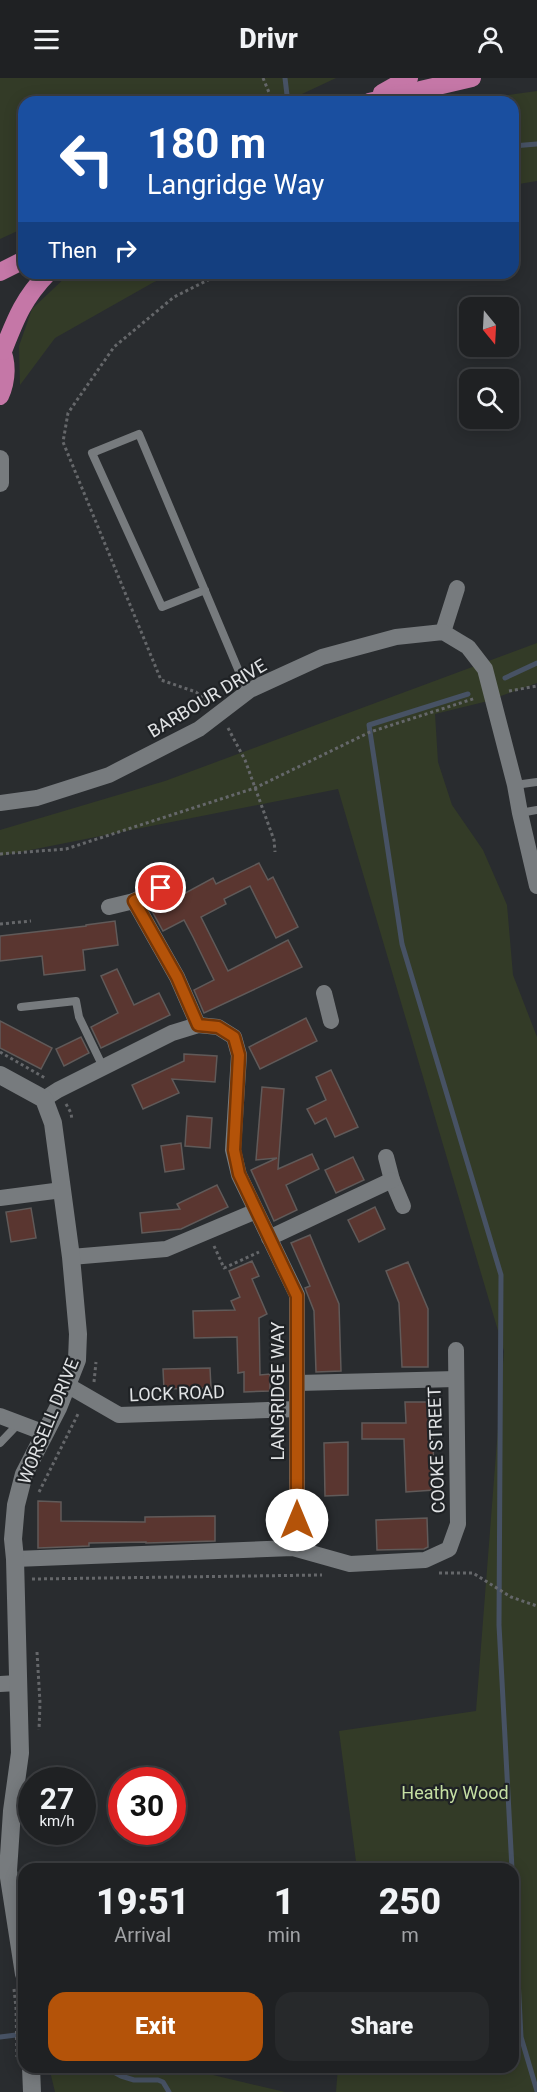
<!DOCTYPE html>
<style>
body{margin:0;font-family:Roboto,sans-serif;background:#27292b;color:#f1f3f6;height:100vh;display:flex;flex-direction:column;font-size:22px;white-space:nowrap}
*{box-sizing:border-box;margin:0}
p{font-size:20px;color:#a1a3a6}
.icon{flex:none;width:33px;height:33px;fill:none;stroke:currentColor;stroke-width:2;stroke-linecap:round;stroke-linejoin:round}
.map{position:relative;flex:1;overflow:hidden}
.side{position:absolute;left:18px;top:1785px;width:501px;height:210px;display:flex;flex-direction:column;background:#1f2123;border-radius:18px;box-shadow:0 3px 15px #0003,0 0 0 2px #3c3e41}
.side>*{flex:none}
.top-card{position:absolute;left:18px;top:18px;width:501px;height:183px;border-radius:18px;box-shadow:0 3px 15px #0003,0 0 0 2px #3c3e41;background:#1a4fa0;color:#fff;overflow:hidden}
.needle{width:39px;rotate:162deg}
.controls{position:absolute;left:459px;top:219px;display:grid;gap:12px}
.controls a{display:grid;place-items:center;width:60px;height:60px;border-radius:12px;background:#1f2123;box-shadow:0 3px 15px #0003,0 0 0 2px #3c3e41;font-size:30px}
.speed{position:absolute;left:18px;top:1689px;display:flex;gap:12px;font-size:30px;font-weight:700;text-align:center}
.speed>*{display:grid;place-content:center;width:78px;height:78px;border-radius:50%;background:#1f2123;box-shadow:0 3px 15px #0003,0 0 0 2px #3c3e41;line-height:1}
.speed small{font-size:15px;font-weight:400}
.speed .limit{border:9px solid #d22;background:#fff;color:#111}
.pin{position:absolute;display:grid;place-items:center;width:51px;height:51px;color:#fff;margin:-26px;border:3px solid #fff;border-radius:50%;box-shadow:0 2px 6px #0007}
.me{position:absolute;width:66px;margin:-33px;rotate:0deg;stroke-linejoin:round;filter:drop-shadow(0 0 4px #0008)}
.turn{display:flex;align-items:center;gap:21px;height:126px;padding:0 30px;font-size:27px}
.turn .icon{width:78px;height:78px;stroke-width:2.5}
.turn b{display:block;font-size:42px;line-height:51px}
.then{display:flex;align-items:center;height:57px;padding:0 30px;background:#0003;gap:12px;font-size:22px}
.eta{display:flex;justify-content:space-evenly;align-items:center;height:102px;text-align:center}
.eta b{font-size:36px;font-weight:800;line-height:42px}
.action{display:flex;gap:12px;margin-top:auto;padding:12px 30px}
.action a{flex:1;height:69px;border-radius:18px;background:#b45309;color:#fff;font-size:24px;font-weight:800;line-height:69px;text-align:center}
.action a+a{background:#27292b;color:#f1f3f6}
header{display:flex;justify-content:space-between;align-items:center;height:78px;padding:0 30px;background:#1f2123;font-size:27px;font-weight:800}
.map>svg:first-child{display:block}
.green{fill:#333b27}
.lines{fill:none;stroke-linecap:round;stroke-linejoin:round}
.stream{stroke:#475264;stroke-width:5}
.building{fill:#5a3630;stroke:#605a59;stroke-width:1.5}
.path{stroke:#65676a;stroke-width:3;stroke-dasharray:3 3;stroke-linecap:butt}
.lane{stroke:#777b7e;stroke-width:8}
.street{stroke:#777b7e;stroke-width:16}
.secondary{stroke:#777b7e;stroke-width:18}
.highway{stroke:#c577a7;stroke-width:18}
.route-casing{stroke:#753606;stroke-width:15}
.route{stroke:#b45309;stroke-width:10}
.labels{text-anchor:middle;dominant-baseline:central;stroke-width:4.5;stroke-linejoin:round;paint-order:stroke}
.street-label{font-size:18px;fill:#e0e2e4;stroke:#1f2225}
.park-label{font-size:18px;fill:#c5dfa3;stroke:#1f2225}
</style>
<header><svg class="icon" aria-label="menu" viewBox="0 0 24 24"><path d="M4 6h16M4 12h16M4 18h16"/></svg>Drivr<svg class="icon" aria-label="person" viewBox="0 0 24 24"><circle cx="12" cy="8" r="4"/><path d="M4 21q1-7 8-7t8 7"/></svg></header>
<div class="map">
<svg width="537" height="2014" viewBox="0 0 537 2014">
<rect width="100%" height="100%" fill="#292c2f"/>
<!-- green -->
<g class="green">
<path d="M 0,0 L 336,0 L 285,24 L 24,24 L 24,150 L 0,161 Z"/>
<path d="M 537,13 L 537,103 L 513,107 L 513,24 L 480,24 L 501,18 Z"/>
<path d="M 70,195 L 177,195 L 154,204 L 55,260 L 20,307 L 19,268 L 32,231 Z"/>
<path d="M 537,565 L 537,605 L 484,624 L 435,636 L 438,684 L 452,727 L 483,772 L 507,827 L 513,897 L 537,959 L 537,2014 L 336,2014 L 338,1989 L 513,1989 L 513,1791 L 357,1791 L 339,1653 L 476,1633 L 504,1273 L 338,711 L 0,778 L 0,752 L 165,703 Z"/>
<path d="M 49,1989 L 188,1989 L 213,1997 L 285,2014 L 55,2014 Z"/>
</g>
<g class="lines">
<!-- stream -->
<g class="stream">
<path d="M 285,0 L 287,17"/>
<path d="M 513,68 L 537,66"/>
<path d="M 505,600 L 537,585"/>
<path d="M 468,616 L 369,647 L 402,866 L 501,1197 L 499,1547 L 512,1791"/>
<path d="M 513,1803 L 521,1959 L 537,2013"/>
<path d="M 0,1959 L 24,1956"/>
<path d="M 105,1989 L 121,1998 L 134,2002 L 158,2002 L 163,2004 L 169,2014"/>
</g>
</g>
<!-- building -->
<g class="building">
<path d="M 259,785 L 268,802 L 273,799 L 298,849 L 276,860 L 250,808 L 224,821 L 226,826 L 201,839 L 228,893 L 288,862 L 302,889 L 204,935 L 194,912 L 214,902 L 193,859 L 184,842 L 163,853 L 152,833 L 213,800 L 216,806 Z"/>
<path d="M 115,843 L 118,867 L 83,872 L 85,892 L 44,897 L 42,878 L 0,883 L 0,858 L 86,848 L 86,847 Z"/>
<path d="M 117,891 L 134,927 L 159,915 L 170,937 L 101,970 L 91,949 L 118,935 L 101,898 Z"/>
<path d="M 306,940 L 317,963 L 260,991 L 249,969 Z"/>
<path d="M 0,943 L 52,970 L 41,991 L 0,970 Z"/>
<path d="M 81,959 L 89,975 L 64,988 L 56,971 Z"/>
<path d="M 184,976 L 217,978 L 215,1004 L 172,1001 L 179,1015 L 143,1031 L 132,1007 L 184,983 Z"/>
<path d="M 331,992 L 358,1049 L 335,1059 L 326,1040 L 315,1046 L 307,1031 L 326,1022 L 316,999 Z"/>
<path d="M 262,1009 L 284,1011 L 278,1091 L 312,1076 L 319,1091 L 286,1107 L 297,1132 L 274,1143 L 251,1092 L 277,1080 L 256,1082 Z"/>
<path d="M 187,1038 L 212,1040 L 210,1070 L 185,1068 Z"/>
<path d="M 181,1065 L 184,1091 L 165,1094 L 161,1068 Z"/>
<path d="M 353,1079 L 364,1102 L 336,1115 L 325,1092 Z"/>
<path d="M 217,1107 L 228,1129 L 181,1151 L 142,1155 L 140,1135 L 180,1131 L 177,1126 Z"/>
<path d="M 375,1129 L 385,1151 L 359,1164 L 348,1142 Z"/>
<path d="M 31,1130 L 36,1160 L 11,1164 L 6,1134 Z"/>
<path d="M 310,1157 L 339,1226 L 341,1293 L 316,1294 L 314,1233 L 305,1210 L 310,1208 L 291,1165 Z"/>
<path d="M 252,1183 L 259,1198 L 252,1201 L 267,1236 L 259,1240 L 260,1297 L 270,1296 L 270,1313 L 244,1314 L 244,1294 L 238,1295 L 237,1259 L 194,1260 L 193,1233 L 235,1232 L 231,1223 L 240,1219 L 229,1193 Z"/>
<path d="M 408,1184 L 428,1231 L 428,1289 L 402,1289 L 399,1225 L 386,1193 Z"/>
<path d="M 210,1290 L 211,1310 L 164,1311 L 163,1291 Z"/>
<path d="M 405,1324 L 430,1324 L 430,1354 L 433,1354 L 434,1412 L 406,1414 L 404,1361 L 362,1361 L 362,1345 L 406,1345 Z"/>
<path d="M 348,1364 L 348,1417 L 325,1418 L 324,1365 Z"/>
<path d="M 38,1423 L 61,1424 L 61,1443 L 145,1444 L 145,1439 L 215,1438 L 215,1463 L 146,1465 L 146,1464 L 89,1465 L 89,1468 L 38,1470 Z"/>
<path d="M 427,1440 L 428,1469 L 424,1471 L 377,1472 L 376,1442 Z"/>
</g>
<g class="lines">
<!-- path -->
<g class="path">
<path d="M 263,0 L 273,24"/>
<path d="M 509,613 L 537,608"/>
<path d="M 207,624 L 196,614 L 161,602 L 63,364 L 68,335 L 114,269 L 174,219 L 222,195"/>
<path d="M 228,650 L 245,682 L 274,762 L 275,774"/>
<path d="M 0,776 L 66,771 L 255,710 L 370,654 L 476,620"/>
<path d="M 0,846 L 31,843"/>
<path d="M 0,974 L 45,1000"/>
<path d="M 66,1026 L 71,1035 L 72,1042"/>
<path d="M 214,1168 L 224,1190 L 259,1174"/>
<path d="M 94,1304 L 96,1284"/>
<path d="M 39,1414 L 79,1334"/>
<path d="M 439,1495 L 473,1495 L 511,1519 L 537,1528"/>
<path d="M 32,1501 L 322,1497"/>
<path d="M 37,1574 L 40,1625 L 39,1652"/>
<path d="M 14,1911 L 16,1930 L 17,1979"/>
</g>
<!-- lane -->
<g class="lane">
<path d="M 205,512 L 162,529 L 92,375 L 139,356 L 243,603 L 250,612"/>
<path d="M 515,707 L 537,704"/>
<path d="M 520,735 L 537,732"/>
<path d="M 21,929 L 76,923 L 79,939 L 103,989"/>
<path d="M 0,1365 L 20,1344"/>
</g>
<!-- street -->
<g class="street">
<path d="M 443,554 L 457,510"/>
<path d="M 0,725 L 37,720 L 109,697 L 199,651 L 250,612 L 322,579 L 396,559 L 443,554 L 468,569 L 485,591 L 515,707 L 520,735 L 537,808"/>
<path d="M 134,823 L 177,899 L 198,947"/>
<path d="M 109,829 L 134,823 L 161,810"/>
<path d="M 324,915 L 331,943"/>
<path d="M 44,1021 L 58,1012 L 172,955 L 198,947 L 218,949 L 234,959 L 239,977 L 233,1072 L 239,1097 L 297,1217 L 297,1442 L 293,1470"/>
<path d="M 386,1079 L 392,1102 L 403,1128"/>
<path d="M 0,1120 L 62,1112"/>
<path d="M 269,1160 L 392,1102"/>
<path d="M 71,1179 L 166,1171 L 256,1133"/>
<path d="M 298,1305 L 456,1301"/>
<path d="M 67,1307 L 119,1337 L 297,1331"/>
<path d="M 0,1338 L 45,1355"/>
<path d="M 15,1481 L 293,1470 L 350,1486 L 425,1482 L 449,1471 L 458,1446 L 456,1272"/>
<path d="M 0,1606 L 18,1605"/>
</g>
<!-- secondary -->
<g class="secondary">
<path d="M 0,381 L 0,405"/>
<path d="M 0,997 L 44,1021 L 53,1045 L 71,1179 L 78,1256 L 77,1282 L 58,1330 L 24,1396 L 16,1427 L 13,1461 L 15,1481 L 20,1675 L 12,1733 L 8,1793 L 24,1896"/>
<path d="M 31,1989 L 32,2014"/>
</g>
<!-- highway -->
<g class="highway">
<path d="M 382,15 L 409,0"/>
<path d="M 369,24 L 472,0"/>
<path d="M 0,194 L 24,182"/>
<path d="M 0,268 C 8,284 7,302 0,318"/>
<path d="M 3,273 C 16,240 23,221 48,195"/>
</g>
</g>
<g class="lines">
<!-- route casing -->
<g class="route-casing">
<path id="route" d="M 161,810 L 134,823 L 177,899 L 198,947 L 218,949 L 234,959 L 239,977 L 234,1072 L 239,1096 L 297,1218 L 297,1442"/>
</g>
<!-- route -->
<use href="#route" class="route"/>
</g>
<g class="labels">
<!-- street labels -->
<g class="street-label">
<text transform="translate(207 620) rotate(-31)">BARBOUR DRIVE</text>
<text transform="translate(277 1313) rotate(-90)">LANGRIDGE WAY</text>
<text transform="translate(177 1315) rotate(-2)">LOCK ROAD</text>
<text transform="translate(48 1343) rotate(-68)">WORSELL DRIVE</text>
<text transform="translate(436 1372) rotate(-92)">COOKE STREET</text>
</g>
<!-- park labels -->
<g class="park-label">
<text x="455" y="1714">Heathy Wood</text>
</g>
</g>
</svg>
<div class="controls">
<a><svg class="needle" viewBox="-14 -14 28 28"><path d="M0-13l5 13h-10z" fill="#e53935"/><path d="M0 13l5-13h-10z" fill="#a1a3a6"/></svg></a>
<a><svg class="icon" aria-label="search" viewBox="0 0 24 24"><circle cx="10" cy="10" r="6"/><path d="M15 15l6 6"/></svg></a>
</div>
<div class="speed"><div>27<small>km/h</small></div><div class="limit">30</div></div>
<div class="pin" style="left:161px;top:810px;background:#d93025"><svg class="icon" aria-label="arrive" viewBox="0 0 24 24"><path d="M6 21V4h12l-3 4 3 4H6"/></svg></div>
<svg class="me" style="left:297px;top:1442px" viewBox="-20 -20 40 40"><circle r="19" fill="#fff"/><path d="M0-13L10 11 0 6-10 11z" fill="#b45309"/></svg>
<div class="top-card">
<div class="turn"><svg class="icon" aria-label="left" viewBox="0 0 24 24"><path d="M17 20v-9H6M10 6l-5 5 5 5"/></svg><div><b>180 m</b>Langridge Way</div></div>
<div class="then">Then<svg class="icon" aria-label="right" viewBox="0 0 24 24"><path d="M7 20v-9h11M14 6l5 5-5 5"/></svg></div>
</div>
<section class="side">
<div class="eta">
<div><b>19:51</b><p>Arrival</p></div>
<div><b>1</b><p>min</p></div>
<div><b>250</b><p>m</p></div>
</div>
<div class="action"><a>Exit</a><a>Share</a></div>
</section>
</div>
